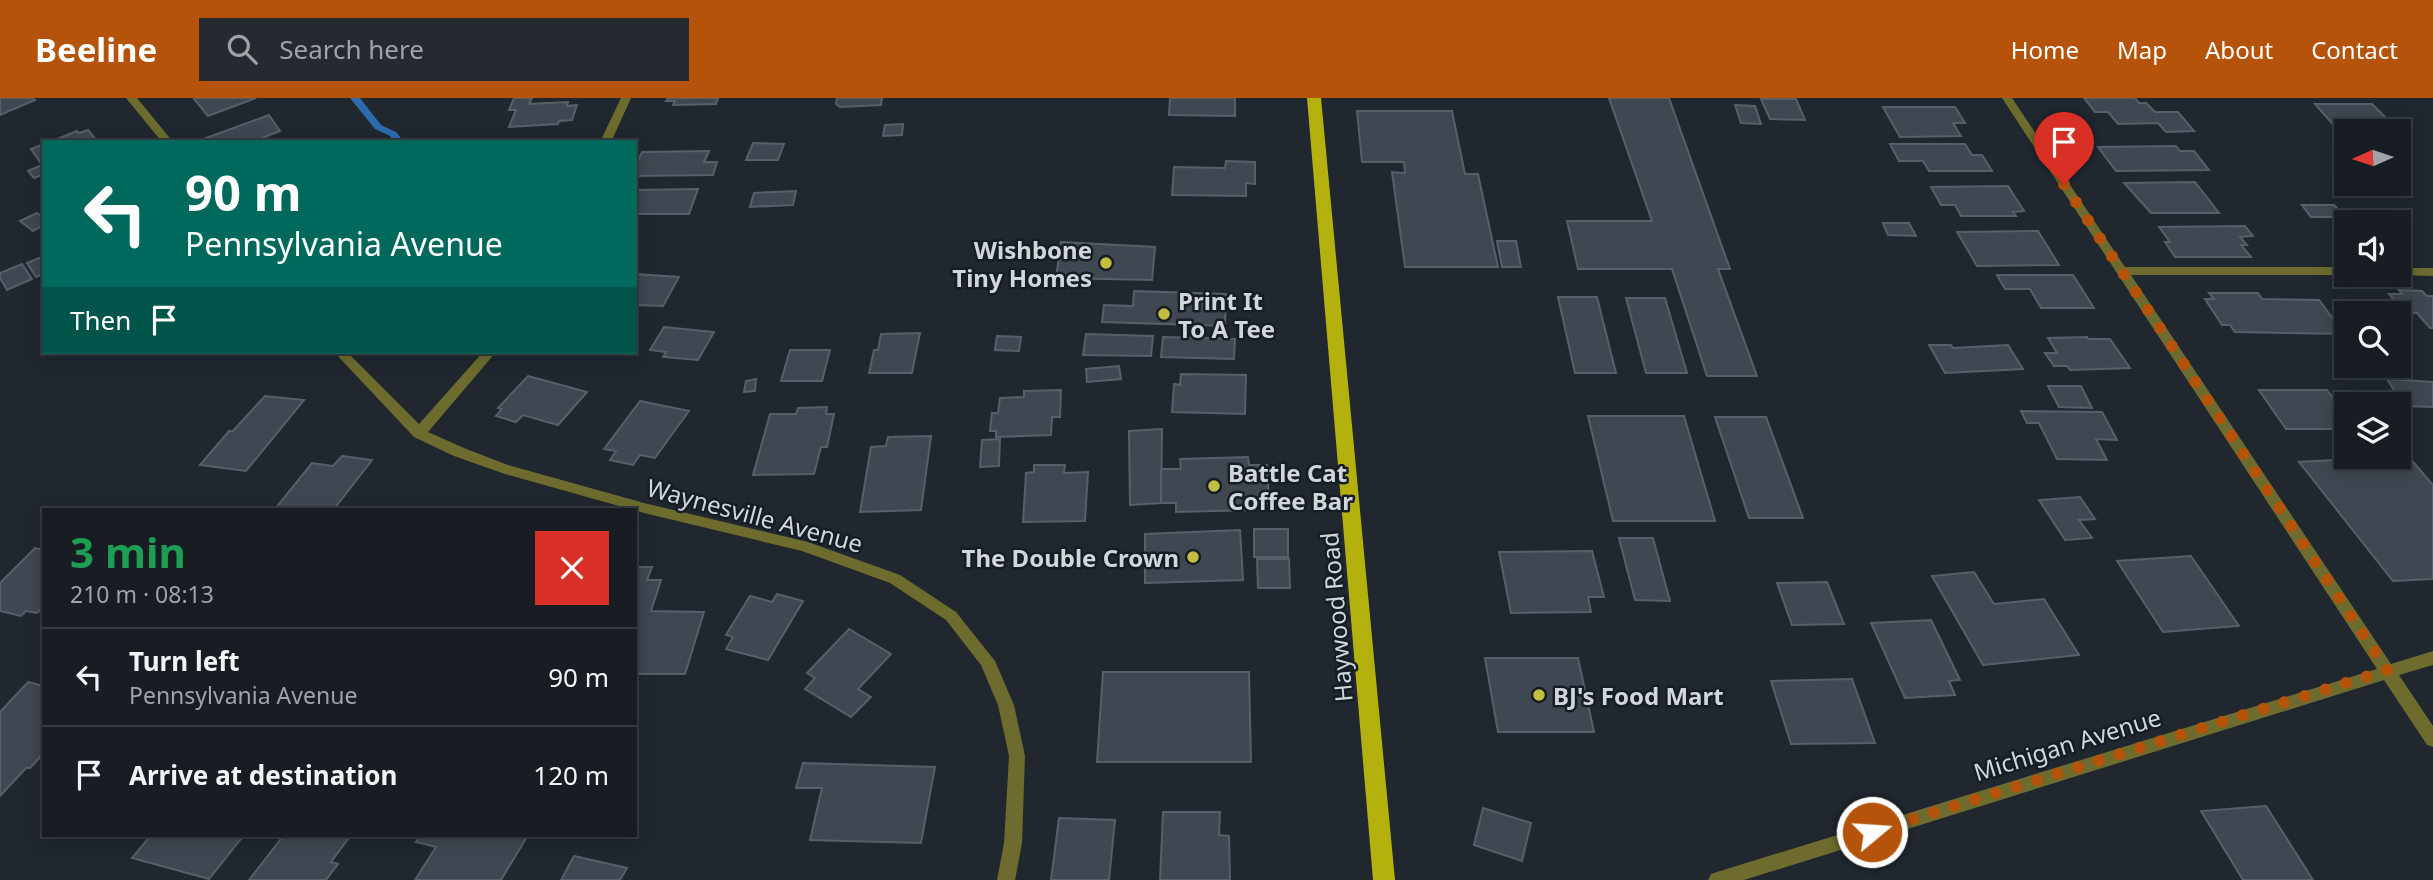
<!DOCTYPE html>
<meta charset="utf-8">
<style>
body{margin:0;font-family:"Noto Sans",sans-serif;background:#252a30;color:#f1f3f6;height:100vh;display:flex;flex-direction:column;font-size:26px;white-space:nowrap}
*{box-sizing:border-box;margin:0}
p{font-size:23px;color:#9fa2a6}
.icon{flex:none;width:38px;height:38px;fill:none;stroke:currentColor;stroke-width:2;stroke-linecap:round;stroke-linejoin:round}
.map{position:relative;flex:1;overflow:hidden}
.sheet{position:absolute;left:42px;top:410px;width:595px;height:329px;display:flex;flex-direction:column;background:#181d23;border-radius:0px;box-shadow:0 4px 18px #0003,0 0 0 2px #363b41}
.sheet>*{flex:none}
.hud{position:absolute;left:42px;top:42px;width:595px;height:214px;border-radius:0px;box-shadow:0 4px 18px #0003,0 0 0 2px #363b41;background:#00695c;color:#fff;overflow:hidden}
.needle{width:46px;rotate:267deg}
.tools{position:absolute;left:2334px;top:21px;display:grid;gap:14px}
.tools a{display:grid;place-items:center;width:77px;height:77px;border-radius:0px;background:#181d23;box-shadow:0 4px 18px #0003,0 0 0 2px #363b41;font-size:35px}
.pin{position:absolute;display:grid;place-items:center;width:60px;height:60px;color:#fff;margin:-72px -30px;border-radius:50% 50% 50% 0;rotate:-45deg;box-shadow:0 0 7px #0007}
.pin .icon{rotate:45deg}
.me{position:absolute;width:77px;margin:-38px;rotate:72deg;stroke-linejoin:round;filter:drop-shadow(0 0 5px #0008)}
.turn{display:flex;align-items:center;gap:24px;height:147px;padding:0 28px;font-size:32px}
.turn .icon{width:91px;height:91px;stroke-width:2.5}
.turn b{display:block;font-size:49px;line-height:60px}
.then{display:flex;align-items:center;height:66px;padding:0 28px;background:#0003;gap:14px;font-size:26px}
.round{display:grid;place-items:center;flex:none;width:74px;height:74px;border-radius:0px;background:#252a30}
.overview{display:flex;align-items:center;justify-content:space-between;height:119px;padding:0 28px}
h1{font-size:42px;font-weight:700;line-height:52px;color:#1e9e55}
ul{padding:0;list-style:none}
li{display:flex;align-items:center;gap:21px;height:98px;padding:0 28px;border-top:2px solid #363b41}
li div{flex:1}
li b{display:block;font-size:26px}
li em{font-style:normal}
header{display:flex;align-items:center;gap:42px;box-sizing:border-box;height:98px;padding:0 35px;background:#b45309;color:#fff}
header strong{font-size:33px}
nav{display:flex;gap:38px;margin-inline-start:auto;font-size:24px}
.search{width:490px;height:63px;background:#252a30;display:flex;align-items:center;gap:18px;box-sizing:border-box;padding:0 24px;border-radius:0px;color:#9fa2a6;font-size:26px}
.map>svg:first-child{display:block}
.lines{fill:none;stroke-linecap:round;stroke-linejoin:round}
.stream{fill:#2d6bae;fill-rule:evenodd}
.building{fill:#3f4750;stroke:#575f69;stroke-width:2}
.street{fill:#6d6c2e;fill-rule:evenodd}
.primary{fill:#b4b10e;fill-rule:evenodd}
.route{stroke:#b45309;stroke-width:12;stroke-dasharray:0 21.6}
.poi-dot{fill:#c1be40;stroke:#171d25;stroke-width:2.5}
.labels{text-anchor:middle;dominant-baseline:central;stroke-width:5;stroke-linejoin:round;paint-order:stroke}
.poi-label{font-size:24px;font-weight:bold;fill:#d1d6db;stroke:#171d25;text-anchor:start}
.street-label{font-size:24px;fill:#d1d6db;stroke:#171d25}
</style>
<header>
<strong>Beeline</strong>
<div class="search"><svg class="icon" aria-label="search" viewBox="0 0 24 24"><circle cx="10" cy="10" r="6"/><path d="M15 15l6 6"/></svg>Search here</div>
<nav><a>Home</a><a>Map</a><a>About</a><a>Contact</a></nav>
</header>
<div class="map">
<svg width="2433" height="782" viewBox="0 0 2433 782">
<rect width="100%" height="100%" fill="#20272f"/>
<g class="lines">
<!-- stream -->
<path class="stream" d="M 350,0 L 360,0 L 381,27 L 396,34 L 404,44 L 394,44 L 390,38 L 375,31 Z"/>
</g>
<!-- building -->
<g class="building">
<path d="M 0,0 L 32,0 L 35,2 L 0,17 Z"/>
<path d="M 196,0 L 256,0 L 208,18 L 194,1 Z"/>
<path d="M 514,0 L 532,0 L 529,6 L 568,4 L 567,8 L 577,7 L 572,22 L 559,23 L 558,26 L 509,29 L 516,12 L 509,12 Z"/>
<path d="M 668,0 L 718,0 L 716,6 L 673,7 L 675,3 L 666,3 Z"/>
<path d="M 837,0 L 882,0 L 881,7 L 840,9 L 836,6 Z"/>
<path d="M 1170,0 L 1235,0 L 1235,18 L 1169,17 Z"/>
<path d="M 1609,0 L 1669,0 L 1730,171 L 1718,171 L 1757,278 L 1707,278 L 1672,171 L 1578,171 L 1567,123 L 1652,123 Z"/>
<path d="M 2084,0 L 2135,0 L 2139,5 L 2146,5 L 2155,14 L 2178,14 L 2194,33 L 2166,34 L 2158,25 L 2118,26 L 2108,14 L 2095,14 Z"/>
<path d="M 1761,1 L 1796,1 L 1805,22 L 1770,21 Z"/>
<path d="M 2315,6 L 2372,6 L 2394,28 L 2338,32 Z"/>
<path d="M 1735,7 L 1755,8 L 1761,26 L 1741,25 Z"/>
<path d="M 1883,9 L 1955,9 L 1965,25 L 1953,25 L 1961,38 L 1900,39 Z"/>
<path d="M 1357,13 L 1452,13 L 1465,76 L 1478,76 L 1498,169 L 1405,169 L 1392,74 L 1405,75 L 1404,64 L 1362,64 Z"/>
<path d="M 269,17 L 280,33 L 252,44 L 209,44 L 206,40 Z"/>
<path d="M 903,26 L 902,37 L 883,38 L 885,27 Z"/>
<path d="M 88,32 L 98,44 L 50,44 L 77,33 L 79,35 Z"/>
<path d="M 753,45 L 784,46 L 778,62 L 746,62 Z"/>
<path d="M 44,46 L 44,76 L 34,80 L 28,73 L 42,67 L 31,51 Z"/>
<path d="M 1890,46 L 1965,46 L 1972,57 L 1982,57 L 1992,73 L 1929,73 L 1923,63 L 1899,63 Z"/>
<path d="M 2176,48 L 2180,53 L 2194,53 L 2209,72 L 2116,73 L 2098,49 Z"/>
<path d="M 709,53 L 704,64 L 717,64 L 713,77 L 635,78 L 635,70 L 642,54 Z"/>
<path d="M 1226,63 L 1255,64 L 1255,86 L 1246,85 L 1246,98 L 1172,97 L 1174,69 L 1225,70 Z"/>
<path d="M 2195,84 L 2219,115 L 2151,115 L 2124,85 Z"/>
<path d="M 2008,88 L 2024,113 L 2013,114 L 2016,118 L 1961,118 L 1955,107 L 1941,107 L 1931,89 Z"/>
<path d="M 698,91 L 689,116 L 635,116 L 635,92 Z"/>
<path d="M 796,93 L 793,107 L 750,109 L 754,95 Z"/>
<path d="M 2302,107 L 2334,107 L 2345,119 L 2311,119 Z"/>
<path d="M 37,115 L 44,120 L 44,127 L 33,133 L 20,123 Z"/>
<path d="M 1883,125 L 1909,125 L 1916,138 L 1888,137 Z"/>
<path d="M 2245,128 L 2253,138 L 2240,139 L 2247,147 L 2241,147 L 2251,159 L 2175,159 L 2165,144 L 2170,144 L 2159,129 Z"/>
<path d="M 2038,133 L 2059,167 L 1977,168 L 1957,134 Z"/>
<path d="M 1497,143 L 1516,143 L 1521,169 L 1502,169 Z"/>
<path d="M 1061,144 L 1155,149 L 1152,182 L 1056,180 Z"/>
<path d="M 44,158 L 44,176 L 36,179 L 27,165 Z"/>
<path d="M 22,166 L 32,181 L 7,192 L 0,180 L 0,175 Z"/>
<path d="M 635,176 L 679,179 L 663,208 L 635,207 Z"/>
<path d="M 1997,177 L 2073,177 L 2094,210 L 2041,210 L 2030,191 L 2005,191 Z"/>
<path d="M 2399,192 L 2422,193 L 2427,198 L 2433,198 L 2433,230 L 2430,230 L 2417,215 L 2404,215 L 2389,196 L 2402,196 Z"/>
<path d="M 1134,193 L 1226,196 L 1225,228 L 1102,224 L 1104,207 L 1133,208 Z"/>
<path d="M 2209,195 L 2258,195 L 2262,201 L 2319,202 L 2344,236 L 2235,234 L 2230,227 L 2222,227 L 2205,201 L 2214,201 Z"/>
<path d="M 1558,199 L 1597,199 L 1616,275 L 1575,275 Z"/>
<path d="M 1626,200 L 1665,200 L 1687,275 L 1646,275 Z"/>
<path d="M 664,229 L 714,234 L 698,262 L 663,259 L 666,254 L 650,252 Z"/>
<path d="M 920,235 L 912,275 L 869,275 L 874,252 L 878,252 L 881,236 Z"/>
<path d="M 1086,236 L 1153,238 L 1151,258 L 1083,257 Z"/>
<path d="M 997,238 L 1021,239 L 1019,253 L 995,252 Z"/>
<path d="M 1163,239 L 1235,241 L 1234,261 L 1161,259 Z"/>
<path d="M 2087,239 L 2088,241 L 2110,241 L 2130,270 L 2070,272 L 2067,268 L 2054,268 L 2045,255 L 2057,255 L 2048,240 Z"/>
<path d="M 1929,247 L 1951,247 L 1953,250 L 2008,247 L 2023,271 L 1945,275 Z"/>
<path d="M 790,252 L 830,252 L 822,283 L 781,283 Z"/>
<path d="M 1119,268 L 1121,281 L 1087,284 L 1086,271 Z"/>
<path d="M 1181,276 L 1246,277 L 1245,316 L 1172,314 L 1174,286 L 1180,287 Z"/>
<path d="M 528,278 L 587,294 L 558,327 L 523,317 L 516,324 L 496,318 L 502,311 L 498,310 Z"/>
<path d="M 756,281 L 755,293 L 744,294 L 746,283 Z"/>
<path d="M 2387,281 L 2433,284 L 2433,309 L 2404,308 Z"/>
<path d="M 2048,288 L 2081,288 L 2092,310 L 2059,309 Z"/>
<path d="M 1061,292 L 1060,319 L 1052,319 L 1051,337 L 996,339 L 996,333 L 990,333 L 992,315 L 998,315 L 1000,300 L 1024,299 L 1024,293 Z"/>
<path d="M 2259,292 L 2327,292 L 2347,319 L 2347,331 L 2286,331 Z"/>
<path d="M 265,298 L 304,302 L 246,373 L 200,367 L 229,333 L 233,333 Z"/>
<path d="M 640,303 L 689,313 L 655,360 L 640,357 L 633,367 L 610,362 L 616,353 L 604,351 Z"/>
<path d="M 827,309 L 826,316 L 834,316 L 827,349 L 821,349 L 814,376 L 753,377 L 770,316 L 796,316 L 798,310 Z"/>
<path d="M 2021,313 L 2102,314 L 2117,342 L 2096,341 L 2107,362 L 2057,361 L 2039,325 L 2027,325 Z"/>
<path d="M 1588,318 L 1684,318 L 1715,423 L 1613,423 Z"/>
<path d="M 1715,319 L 1766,319 L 1803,420 L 1749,420 Z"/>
<path d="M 1162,331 L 1161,405 L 1130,407 L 1129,333 Z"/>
<path d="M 931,338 L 921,412 L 860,414 L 871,349 L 886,348 L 888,339 Z"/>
<path d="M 1000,341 L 999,368 L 980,369 L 982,342 Z"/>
<path d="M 342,358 L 372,362 L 334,411 L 275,411 L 312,365 L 333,368 Z"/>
<path d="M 2408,358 L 2433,387 L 2433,481 L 2393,483 L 2299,364 Z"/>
<path d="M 1248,359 L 1249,367 L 1267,367 L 1269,406 L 1254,406 L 1254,412 L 1176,414 L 1176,405 L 1161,405 L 1161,371 L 1181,371 L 1180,361 Z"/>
<path d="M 1034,367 L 1065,367 L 1064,375 L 1088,374 L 1085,423 L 1023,424 L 1026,375 L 1034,374 Z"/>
<path d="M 2080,399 L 2095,421 L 2079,422 L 2092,440 L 2065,442 L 2039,402 Z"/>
<rect x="1254" y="431" width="34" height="28"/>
<path d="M 1240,432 L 1243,482 L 1145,485 L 1145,436 Z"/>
<path d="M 1619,440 L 1653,440 L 1670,503 L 1635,502 Z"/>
<path d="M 35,450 L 44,452 L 44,509 L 37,515 L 26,513 L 21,518 L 0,513 L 0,485 Z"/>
<path d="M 1592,453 L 1604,499 L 1588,499 L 1591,514 L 1511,515 L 1499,454 Z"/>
<path d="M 2191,458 L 2239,528 L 2163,534 L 2117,463 Z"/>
<path d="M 1257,461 L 1289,461 L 1290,490 L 1258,490 Z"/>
<path d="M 635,469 L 652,469 L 647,482 L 661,482 L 651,513 L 704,514 L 685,576 L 635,576 Z"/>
<path d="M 1974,474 L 1994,506 L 2044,501 L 2079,557 L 1983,567 L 1932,478 Z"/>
<path d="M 1827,484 L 1844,526 L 1792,527 L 1777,485 Z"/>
<path d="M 777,496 L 803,503 L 768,562 L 726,551 L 733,539 L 726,537 L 750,498 L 772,504 Z"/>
<path d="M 1931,522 L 1960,582 L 1949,583 L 1955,597 L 1905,600 L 1871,525 Z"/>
<path d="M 849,531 L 891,556 L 858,591 L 871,599 L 851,619 L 805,591 L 815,580 L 807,575 Z"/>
<path d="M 1485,560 L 1578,560 L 1594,634 L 1498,634 Z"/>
<path d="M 1103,574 L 1249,574 L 1251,664 L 1097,664 Z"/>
<path d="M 1852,581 L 1875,645 L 1791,646 L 1771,583 Z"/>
<path d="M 28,584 L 44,588 L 44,655 L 30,670 L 26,670 L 0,698 L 0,614 Z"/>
<path d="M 803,665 L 935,669 L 921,745 L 810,742 L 822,690 L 796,690 Z"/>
<path d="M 2266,708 L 2313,782 L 2243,782 L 2201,713 Z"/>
<path d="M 1483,710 L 1531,725 L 1522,763 L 1474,747 Z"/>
<path d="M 1163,714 L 1220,714 L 1219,737 L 1229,738 L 1230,782 L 1160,782 Z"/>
<path d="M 1059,720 L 1115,722 L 1109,782 L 1051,782 Z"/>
<path d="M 151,737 L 244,737 L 209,781 L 132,760 Z"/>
<path d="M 284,737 L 351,737 L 331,764 L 338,766 L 326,782 L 249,782 Z"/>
<path d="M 421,737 L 528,737 L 501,782 L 415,782 L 436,749 L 416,744 Z"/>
<path d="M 574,758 L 627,770 L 620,782 L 561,782 Z"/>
</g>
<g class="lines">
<!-- street -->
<g class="street">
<path d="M 126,0 L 137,0 L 173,44 L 162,44 Z"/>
<path d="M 621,0 L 631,0 L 611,44 L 600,44 Z"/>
<path d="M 2002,0 L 2012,0 L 2125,169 L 2347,169 L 2347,177 L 2131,177 L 2391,566 L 2433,553 L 2433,567 L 2399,577 L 2433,628 L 2433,649 L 2427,647 L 2384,582 L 1744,782 L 1708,782 L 1711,776 L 1717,774 L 2377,571 Z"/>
<path d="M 2399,170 L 2433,170 L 2433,178 L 2395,177 L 2399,177 Z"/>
<path d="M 334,254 L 347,254 L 419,326 L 483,254 L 496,254 L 428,334 L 464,350 L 508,367 L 644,405 L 808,444 L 900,477 L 956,514 L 995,563 L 1014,607 L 1025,658 L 1022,745 L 1015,782 L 997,782 L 1004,745 L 1009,658 L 998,607 L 981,567 L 946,522 L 890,485 L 802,453 L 644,415 L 505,376 L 454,358 L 414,339 Z"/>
</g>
<!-- primary -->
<path class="primary" d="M 1307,0 L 1321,0 L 1395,782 L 1373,782 Z"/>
</g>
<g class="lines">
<!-- route -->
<path class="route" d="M 1872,734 L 2387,572 L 2064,86"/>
</g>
<!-- markers -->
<g class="poi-dot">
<circle cx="1106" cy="165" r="7"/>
<circle cx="1164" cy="216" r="7"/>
<circle cx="1214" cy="388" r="7"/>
<circle cx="1193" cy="459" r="7"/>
<circle cx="1539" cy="597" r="7"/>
</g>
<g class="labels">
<!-- poi labels -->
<g class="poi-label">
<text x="1092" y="151" text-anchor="end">Wishbone<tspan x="1092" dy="28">Tiny Homes</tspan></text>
<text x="1178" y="202">Print It<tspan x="1178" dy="28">To A Tee</tspan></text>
<text x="1228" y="374">Battle Cat<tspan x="1228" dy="28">Coffee Bar</tspan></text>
<text x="1179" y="459" text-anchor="end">The Double Crown</text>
<text x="1553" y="597">BJ's Food Mart</text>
</g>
<!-- street labels -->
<g class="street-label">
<text transform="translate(755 417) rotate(15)">Waynesville Avenue</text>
<text transform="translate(1336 519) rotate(-95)">Haywood Road</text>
<text transform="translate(2067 646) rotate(-17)">Michigan Avenue</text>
</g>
</g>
</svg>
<div class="tools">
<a><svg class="needle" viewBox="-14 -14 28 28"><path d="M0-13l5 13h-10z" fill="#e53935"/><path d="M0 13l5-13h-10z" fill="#9fa2a6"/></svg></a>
<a><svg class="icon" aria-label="sound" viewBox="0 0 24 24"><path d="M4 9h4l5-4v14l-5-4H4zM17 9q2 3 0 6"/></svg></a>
<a><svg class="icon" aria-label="search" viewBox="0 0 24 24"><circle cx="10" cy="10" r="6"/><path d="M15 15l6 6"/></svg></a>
<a><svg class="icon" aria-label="layers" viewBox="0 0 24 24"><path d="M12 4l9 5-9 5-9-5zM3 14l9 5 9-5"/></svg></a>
</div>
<div class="pin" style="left:2064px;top:86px;background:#d93025"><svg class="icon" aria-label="arrive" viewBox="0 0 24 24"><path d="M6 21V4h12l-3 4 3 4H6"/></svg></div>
<svg class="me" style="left:1872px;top:734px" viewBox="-20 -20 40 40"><circle r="17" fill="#b45309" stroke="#fff" stroke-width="3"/><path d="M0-11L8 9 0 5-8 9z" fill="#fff"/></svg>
<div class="hud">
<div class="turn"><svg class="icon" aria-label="left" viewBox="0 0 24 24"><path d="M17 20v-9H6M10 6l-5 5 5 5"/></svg><div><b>90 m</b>Pennsylvania Avenue</div></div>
<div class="then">Then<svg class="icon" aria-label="arrive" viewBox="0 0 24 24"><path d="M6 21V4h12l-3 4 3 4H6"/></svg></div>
</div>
<section class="sheet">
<div class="overview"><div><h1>3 min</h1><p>210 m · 08:13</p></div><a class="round" style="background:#d93025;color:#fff"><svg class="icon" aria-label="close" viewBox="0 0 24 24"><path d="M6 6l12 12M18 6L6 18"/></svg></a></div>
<ul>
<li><svg class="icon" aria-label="left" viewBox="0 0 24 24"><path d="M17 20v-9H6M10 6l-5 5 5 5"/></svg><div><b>Turn left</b><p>Pennsylvania Avenue</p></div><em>90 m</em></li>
<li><svg class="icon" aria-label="arrive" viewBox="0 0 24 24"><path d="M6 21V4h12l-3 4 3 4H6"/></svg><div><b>Arrive at destination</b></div><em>120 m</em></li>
</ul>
</section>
</div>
